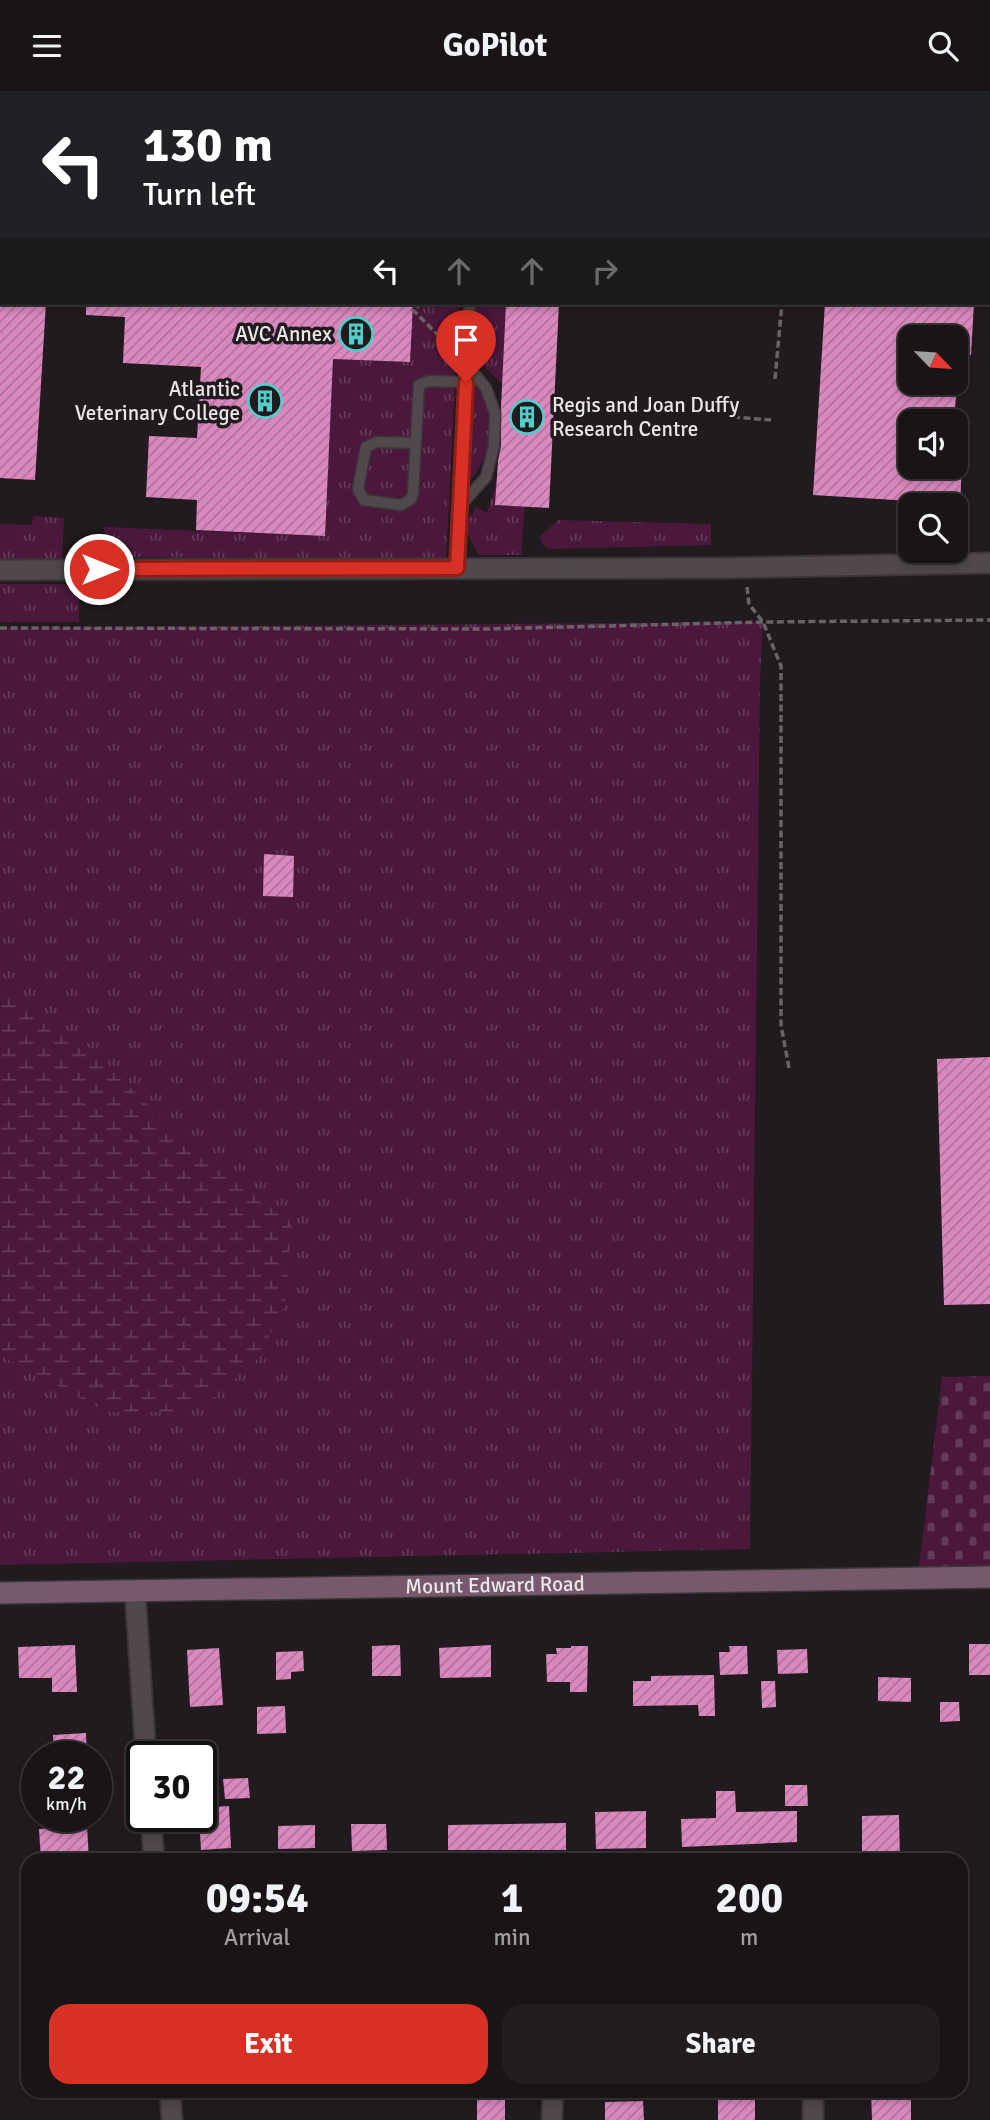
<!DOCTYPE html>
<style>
body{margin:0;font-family:Signika,sans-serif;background:#221d1f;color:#f1f3f6;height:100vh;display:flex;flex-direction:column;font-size:26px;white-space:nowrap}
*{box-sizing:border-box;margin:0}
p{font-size:23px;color:#9f9ea1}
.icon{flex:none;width:38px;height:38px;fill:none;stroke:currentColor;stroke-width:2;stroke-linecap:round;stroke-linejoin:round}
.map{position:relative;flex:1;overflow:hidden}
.panel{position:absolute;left:21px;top:1762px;width:947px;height:245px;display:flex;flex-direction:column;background:#191416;border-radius:21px;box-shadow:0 4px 10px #0003,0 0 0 2px #373335}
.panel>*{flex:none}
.top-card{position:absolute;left:0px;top:0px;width:990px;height:214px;box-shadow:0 4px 10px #0003,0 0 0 2px #373335;background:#202124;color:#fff;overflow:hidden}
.needle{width:46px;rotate:115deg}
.fabs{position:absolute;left:898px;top:234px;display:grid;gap:14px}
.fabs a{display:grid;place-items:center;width:70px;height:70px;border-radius:14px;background:#191416;box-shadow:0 4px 10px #0003,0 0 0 2px #373335;font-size:35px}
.speed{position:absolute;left:21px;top:1650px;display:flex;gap:14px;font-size:35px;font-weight:700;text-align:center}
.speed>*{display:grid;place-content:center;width:91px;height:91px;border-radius:50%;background:#191416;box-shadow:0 4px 10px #0003,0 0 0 2px #373335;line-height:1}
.speed small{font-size:18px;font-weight:400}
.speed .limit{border:4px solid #111;border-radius:10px;background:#fff;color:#111}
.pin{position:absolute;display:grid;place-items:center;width:60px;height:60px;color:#fff;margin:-72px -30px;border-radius:50% 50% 50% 0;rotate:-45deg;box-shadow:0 0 7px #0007}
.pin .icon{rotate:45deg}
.me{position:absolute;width:77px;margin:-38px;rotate:90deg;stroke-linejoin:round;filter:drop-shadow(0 0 5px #0008)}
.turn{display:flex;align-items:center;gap:24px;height:147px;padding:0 28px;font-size:32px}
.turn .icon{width:91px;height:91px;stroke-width:2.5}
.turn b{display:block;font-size:49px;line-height:60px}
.lanes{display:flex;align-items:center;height:66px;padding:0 28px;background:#0003;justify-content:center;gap:35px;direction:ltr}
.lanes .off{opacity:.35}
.eta{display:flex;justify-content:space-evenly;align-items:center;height:119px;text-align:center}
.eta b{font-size:42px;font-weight:700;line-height:49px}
.primary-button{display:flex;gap:14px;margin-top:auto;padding:14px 28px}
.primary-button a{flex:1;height:80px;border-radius:21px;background:#d93025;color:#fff;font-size:28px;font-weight:700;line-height:80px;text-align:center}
.primary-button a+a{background:#221d1f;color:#f1f3f6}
header{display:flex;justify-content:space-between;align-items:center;height:91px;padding:0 28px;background:#191416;font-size:32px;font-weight:700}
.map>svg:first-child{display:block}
.grass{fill:url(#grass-tufts)}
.wetland{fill:url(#wetland-marsh)}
.cemetery{fill:url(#cemetery-stones)}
.building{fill:url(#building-hatch)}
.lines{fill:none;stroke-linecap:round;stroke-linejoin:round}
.lane-casing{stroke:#3b3639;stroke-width:13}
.street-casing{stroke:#3b3639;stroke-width:23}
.secondary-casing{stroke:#3b3639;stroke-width:24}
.path{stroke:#696366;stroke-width:3.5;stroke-dasharray:7 3.5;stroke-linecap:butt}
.lane{stroke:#50484d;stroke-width:10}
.street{stroke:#50484d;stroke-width:19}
.secondary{stroke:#76596c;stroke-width:21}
.route-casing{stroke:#8d1f18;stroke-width:18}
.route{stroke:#d93025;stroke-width:12}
.labels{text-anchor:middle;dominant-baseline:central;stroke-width:7;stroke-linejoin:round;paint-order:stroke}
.poi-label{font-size:21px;fill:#eae5e8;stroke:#211a1e;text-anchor:end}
.street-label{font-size:21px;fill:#eae5e8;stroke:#211a1e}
</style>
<header><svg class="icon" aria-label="menu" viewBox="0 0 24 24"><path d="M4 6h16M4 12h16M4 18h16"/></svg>GoPilot<svg class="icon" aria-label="search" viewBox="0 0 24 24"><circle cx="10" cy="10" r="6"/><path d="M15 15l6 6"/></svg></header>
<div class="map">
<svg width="990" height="2029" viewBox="0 0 990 2029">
<defs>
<pattern id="grass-tufts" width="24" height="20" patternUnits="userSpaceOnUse" patternTransform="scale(1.75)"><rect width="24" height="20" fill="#4b183c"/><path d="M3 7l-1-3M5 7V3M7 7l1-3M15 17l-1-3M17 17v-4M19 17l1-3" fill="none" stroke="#653958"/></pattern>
<pattern id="wetland-marsh" width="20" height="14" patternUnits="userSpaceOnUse" patternTransform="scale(1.75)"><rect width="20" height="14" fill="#4b183c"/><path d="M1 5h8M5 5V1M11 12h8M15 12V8" fill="none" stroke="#653958"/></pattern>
<pattern id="cemetery-stones" width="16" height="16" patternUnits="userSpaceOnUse" patternTransform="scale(1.75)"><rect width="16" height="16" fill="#4b183c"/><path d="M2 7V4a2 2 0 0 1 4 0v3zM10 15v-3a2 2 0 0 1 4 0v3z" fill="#653958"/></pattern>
<pattern id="building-hatch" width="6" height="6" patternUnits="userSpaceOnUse" patternTransform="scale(1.75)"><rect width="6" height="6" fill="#db88bf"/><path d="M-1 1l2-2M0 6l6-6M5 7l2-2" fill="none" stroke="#ae749b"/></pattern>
</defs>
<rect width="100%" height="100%" fill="#211a1e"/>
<!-- grass -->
<g class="grass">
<path d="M 0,0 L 598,0 L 2,2 L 2,113 Z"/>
<path d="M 613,0 L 734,0 L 613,2 Z"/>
<path d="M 413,212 L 459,212 L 446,468 L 103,466 L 104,436 L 324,445 L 333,268 L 410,271 Z"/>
<path d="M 477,212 L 506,212 L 502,293 L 471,262 Z"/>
<path d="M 473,287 C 496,322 496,363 466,394 Z"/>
<path d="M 496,394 L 496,414 L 525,416 L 521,464 L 479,464 L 464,437 L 476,416 L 487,422 Z"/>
<path d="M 33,425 L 64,427 L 62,469 L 0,468 L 0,433 L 32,434 Z"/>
<path d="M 559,429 L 711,433 L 711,454 L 548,458 L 541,451 L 540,445 Z"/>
<rect x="0" y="493" width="79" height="38"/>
<path d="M 763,531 L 760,590 L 750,1458 L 0,1474 L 0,537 Z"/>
</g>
<!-- wetland -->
<path class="wetland" d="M 0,892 L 91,958 L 175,1040 L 292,1132 L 285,1213 L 258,1267 L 215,1306 L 180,1321 L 107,1321 L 0,1264 Z"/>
<!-- cemetery -->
<path class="cemetery" d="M 990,1285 L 990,1474 L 919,1476 L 942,1286 Z"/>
<!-- building -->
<g class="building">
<path d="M 0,212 L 46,212 L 35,389 L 0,387 Z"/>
<path d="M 86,212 L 413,212 L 410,271 L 333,268 L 325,445 L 196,439 L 197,409 L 146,406 L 149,345 L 197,347 L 201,276 L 123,272 L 125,226 L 86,224 Z"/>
<path d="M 506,212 L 559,212 L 549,417 L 495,414 L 498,370 L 501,355 L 501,316 Z"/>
<path d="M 825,212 L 974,212 L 971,264 L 956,263 L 956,247 L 910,247 L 910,292 L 957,292 L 954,331 L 910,331 L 910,376 L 962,376 L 960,413 L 813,404 Z"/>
<path d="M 264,763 L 294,765 L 293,806 L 263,805 Z"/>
<path d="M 990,966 L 990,1213 L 944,1214 L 937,968 Z"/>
<rect x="969" y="1553" width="21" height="31"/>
<path d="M 75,1554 L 77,1601 L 52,1601 L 52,1587 L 19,1587 L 18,1556 Z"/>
<path d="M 400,1554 L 401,1585 L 372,1585 L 372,1555 Z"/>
<path d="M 491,1554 L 491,1586 L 440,1587 L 439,1557 Z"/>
<path d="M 571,1555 L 588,1555 L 587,1601 L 570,1601 L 570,1591 L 547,1591 L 546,1563 L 557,1563 L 556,1557 L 571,1557 Z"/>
<path d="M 729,1555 L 747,1555 L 748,1583 L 720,1584 L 719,1561 L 730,1561 Z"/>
<path d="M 219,1557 L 223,1614 L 190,1616 L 187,1559 Z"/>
<path d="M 807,1558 L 808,1582 L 778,1583 L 777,1559 Z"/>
<path d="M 303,1560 L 304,1580 L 291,1581 L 291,1588 L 276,1589 L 276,1561 Z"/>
<path d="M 714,1584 L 715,1625 L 699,1625 L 698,1614 L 633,1615 L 633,1590 L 651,1590 L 651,1585 Z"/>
<path d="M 878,1586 L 911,1587 L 911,1611 L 878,1610 Z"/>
<path d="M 761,1590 L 775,1590 L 776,1616 L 762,1617 Z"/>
<path d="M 940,1611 L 959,1611 L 960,1630 L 940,1631 Z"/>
<path d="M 285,1615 L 286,1642 L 257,1643 L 257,1616 Z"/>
<path d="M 86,1642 L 87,1666 L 54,1666 L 53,1644 Z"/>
<path d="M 248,1687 L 250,1707 L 225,1708 L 223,1688 Z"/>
<path d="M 785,1694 L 807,1694 L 808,1715 L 785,1715 Z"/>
<path d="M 716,1700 L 735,1700 L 736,1721 L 797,1720 L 797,1751 L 682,1756 L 681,1728 L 716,1727 Z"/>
<path d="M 229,1715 L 231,1757 L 201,1759 L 199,1726 L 201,1726 L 201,1717 Z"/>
<path d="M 646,1720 L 646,1757 L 596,1758 L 595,1721 Z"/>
<path d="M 899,1724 L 900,1769 L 862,1769 L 862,1725 Z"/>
<path d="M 566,1732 L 566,1759 L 448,1759 L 448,1734 Z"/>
<path d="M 351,1733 L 386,1733 L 387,1759 L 352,1760 Z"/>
<path d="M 315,1734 L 315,1757 L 278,1758 L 278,1735 Z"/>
<path d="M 87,1735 L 89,1769 L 41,1769 L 39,1738 Z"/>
<path d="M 899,2000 L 899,2009 L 911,2009 L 911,2029 L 872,2029 L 871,2001 Z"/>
<path d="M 755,2007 L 755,2029 L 718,2029 L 718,2008 Z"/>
<path d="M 505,2008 L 505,2029 L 477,2029 L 477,2009 Z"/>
<path d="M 643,2010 L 644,2029 L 605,2029 L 605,2011 Z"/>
</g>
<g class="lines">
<!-- lane casing -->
<g class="lane-casing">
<g id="lane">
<path d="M 848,0 L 850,2"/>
<path d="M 607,2 L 607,0"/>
<path d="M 989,74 L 990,74"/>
<path d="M 415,352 L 377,351 L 366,356 L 358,398 L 364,409 L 401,414 L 411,408 L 413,402 L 419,294 L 428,290 L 465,291"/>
<path d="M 461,414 L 486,386 L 494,355 L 495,322 L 486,297 L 466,272"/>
<path d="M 457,477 L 470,212"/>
</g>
</g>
<!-- street casing -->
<g class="street-casing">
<g id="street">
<path d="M 0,479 L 726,477 L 990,472"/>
<path d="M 135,1501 L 146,1666"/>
<path d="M 151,1726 L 154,1769"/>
<path d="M 170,2000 L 172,2029"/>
<path d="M 552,2029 L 553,2000"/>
<path d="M 813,2029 L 813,2000"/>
</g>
</g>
<!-- secondary casing -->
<g class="secondary-casing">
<g id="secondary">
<path id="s1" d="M 0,1502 L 990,1486"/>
</g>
</g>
<!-- path -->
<g class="path">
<path d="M 115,0 L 116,2"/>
<path d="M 235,0 L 235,2"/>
<path d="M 458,0 L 473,1"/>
<path d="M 882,0 L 884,2"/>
<path d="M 155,2 L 155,0"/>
<path d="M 202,2 L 204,0"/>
<path d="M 336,2 L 336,0"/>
<path d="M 788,2 L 788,0"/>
<path d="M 989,41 L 990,42"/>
<path d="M 0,66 L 2,66"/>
<path d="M 989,161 L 990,160"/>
<path d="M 422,212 L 413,219 L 455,261"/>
<path d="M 775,288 L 782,212"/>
<path d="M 733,326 L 771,329"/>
<path d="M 747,496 L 749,513 L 763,531 L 781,575 L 781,934 L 789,977"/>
<path d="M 0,537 L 487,538 L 763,531 L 990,529"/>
</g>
<!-- lane -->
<use href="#lane" class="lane"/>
<!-- street -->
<use href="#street" class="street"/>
<!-- secondary -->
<use href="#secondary" class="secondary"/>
</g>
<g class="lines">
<!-- route casing -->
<g class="route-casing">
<path id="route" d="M 99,478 L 457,477 L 466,291"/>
</g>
<!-- route -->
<use href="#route" class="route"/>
</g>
<!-- icons -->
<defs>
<g id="building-ring" transform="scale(1.75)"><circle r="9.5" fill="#211a1e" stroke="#53cdca" stroke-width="1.5"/><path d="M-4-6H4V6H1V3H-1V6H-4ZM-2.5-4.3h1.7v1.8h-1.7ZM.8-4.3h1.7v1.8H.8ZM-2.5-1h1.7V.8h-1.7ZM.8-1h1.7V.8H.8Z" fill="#53cdca"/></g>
</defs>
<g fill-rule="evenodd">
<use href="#building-ring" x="356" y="243"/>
<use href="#building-ring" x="265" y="310"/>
<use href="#building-ring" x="527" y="326"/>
</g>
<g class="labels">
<!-- poi labels -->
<g class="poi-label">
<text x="332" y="243">AVC Annex</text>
<text x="240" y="298">Atlantic<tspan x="240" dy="24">Veterinary College</tspan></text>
<text x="552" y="314" text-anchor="start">Regis and Joan Duffy<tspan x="552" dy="24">Research Centre</tspan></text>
</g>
<!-- street labels -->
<g class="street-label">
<text stroke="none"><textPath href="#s1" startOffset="495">Mount Edward Road</textPath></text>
</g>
</g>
</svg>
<div class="fabs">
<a><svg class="needle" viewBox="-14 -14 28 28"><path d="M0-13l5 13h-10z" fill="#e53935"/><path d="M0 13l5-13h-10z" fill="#9f9ea1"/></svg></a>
<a><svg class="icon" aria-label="sound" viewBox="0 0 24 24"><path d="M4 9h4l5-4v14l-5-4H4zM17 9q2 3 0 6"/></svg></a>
<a><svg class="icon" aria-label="search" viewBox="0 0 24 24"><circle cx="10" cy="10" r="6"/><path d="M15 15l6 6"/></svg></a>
</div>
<div class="speed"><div>22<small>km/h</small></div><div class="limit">30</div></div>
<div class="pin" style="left:466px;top:291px;background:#d93025"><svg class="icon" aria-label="arrive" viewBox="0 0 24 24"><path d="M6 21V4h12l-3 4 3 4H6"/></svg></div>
<svg class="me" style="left:99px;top:478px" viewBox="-20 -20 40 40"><circle r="17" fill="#d93025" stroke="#fff" stroke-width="3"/><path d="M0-11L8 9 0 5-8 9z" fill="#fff"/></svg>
<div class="top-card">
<div class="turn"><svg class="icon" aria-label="left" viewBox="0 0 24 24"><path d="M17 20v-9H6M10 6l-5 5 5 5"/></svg><div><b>130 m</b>Turn left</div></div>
<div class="lanes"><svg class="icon" aria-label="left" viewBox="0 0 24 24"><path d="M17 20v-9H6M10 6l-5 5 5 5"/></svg><svg class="icon off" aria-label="ahead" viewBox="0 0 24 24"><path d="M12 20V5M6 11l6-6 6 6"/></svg><svg class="icon off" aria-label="ahead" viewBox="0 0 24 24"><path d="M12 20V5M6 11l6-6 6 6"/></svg><svg class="icon off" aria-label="right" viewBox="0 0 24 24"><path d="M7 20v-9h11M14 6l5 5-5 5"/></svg></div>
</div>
<section class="panel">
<div class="eta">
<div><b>09:54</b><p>Arrival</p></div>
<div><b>1</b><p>min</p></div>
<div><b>200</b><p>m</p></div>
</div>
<div class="primary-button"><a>Exit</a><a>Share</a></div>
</section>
</div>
